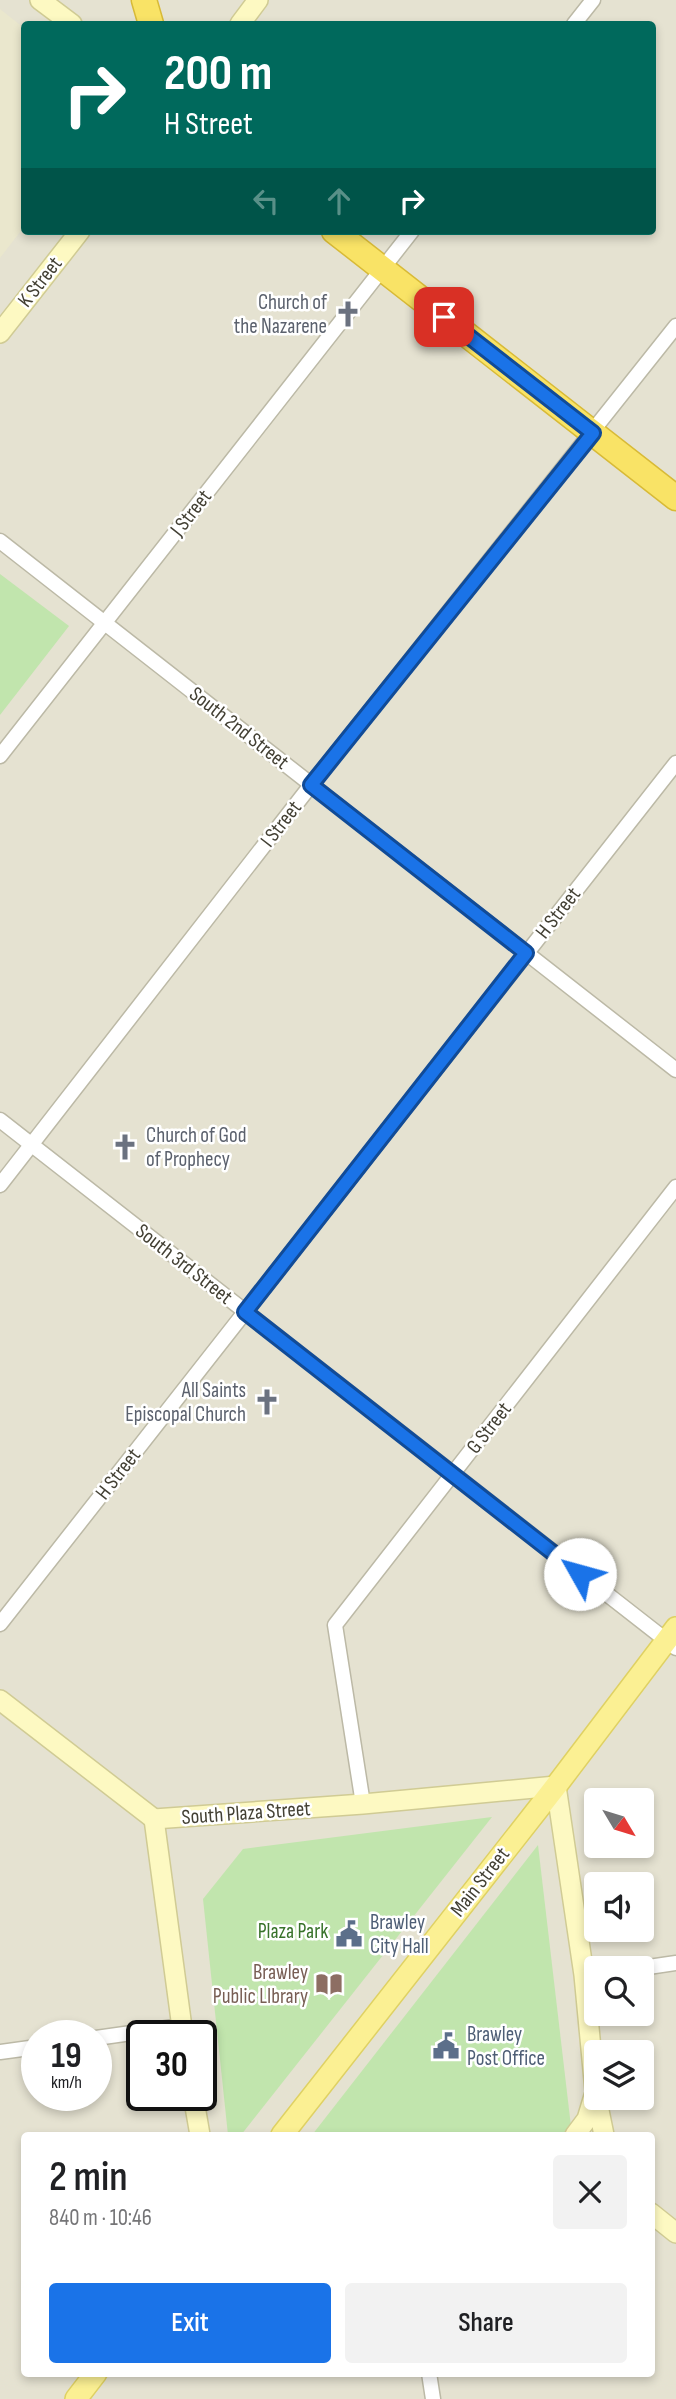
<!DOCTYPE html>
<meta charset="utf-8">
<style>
body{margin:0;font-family:"Sofia Sans Condensed",sans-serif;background:#f2f2f2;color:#202124;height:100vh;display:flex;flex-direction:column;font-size:26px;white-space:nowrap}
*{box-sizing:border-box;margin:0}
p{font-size:23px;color:#757577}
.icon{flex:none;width:38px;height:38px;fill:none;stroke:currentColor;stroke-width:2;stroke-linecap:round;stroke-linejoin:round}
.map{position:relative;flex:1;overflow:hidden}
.drawer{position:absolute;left:21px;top:2132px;width:634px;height:245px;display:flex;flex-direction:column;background:#fff;border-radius:7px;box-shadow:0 4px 10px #0003}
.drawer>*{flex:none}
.guide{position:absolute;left:21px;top:21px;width:635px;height:214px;border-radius:7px;box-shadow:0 4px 10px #0003;background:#00695c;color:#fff;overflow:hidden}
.needle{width:46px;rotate:128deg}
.controls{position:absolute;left:584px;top:1788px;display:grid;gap:14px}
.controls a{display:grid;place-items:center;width:70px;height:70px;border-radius:7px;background:#fff;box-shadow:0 4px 10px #0003;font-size:35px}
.speed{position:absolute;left:21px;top:2020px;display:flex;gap:14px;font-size:35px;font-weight:700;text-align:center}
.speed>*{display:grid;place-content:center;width:91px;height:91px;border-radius:50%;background:#fff;box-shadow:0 4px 10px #0003;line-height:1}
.speed small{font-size:18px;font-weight:400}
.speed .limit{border:4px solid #111;border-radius:10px;background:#fff;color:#111}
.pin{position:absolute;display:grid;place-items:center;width:60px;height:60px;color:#fff;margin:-30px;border-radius:14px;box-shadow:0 4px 10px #0006}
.me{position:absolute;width:77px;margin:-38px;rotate:308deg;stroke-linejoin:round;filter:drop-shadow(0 0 5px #0008)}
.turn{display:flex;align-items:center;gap:24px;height:147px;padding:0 28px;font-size:32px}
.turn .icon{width:91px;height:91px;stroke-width:2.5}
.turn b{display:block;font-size:49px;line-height:60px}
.lanes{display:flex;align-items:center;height:66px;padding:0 28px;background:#0003;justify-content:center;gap:35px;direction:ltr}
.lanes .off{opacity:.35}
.round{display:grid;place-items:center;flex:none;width:74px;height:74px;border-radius:7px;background:#f2f2f2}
.head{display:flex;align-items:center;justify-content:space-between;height:119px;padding:0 28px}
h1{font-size:42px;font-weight:600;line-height:52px}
.button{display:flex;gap:14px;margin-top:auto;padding:14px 28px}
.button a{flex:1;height:80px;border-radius:7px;background:#1a73e8;color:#fff;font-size:28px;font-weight:600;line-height:80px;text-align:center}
.button a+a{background:#f2f2f2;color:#202124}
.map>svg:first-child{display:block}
.residential{fill:#e5e2d1;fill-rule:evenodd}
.education{fill:#eae7cd}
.green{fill:#c1e5ad}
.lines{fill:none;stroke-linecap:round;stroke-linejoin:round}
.street-casing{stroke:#bcb9a6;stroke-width:17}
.secondary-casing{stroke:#d0cb94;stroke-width:22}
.primary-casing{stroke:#dfd163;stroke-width:24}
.highway-casing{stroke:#d8ba37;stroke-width:27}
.street{stroke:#fff;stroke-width:14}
.secondary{stroke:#fdf9c2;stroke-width:19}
.primary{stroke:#fbf093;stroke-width:21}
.highway{stroke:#f9e366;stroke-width:24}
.route-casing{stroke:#114b97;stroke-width:18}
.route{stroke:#1a73e8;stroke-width:12}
.labels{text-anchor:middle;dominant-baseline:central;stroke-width:5;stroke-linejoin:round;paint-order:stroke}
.street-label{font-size:21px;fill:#434034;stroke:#fff}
.worship-label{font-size:21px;fill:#5b616d;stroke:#fff;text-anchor:end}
.service-label{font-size:21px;fill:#4e5e75;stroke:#fff;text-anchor:start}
.park-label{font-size:21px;fill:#38722a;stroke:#fff}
.education-label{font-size:21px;fill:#785e54;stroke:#fff;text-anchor:end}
</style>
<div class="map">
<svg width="676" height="2399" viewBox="0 0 676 2399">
<rect width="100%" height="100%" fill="#f1efe3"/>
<!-- residential -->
<path class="residential" d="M 0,0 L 676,0 L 676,2399 L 0,2399 ZM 24,24 L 653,24 L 653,231 L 24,231 ZM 597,1801 L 642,1801 L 642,1846 L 597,1846 ZM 597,1885 L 642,1885 L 642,1930 L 597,1930 ZM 597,1969 L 642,1969 L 642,2014 L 597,2014 ZM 37,2035 L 96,2035 L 96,2095 L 37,2095 ZM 142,2035 L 201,2035 L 201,2095 L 142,2095 ZM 597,2053 L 642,2053 L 642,2098 L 597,2098 ZM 24,2135 L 651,2135 L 651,2373 L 24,2373 Z"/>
<!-- education -->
<path class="education" d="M 0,9 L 24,28 L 24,227 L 0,258 Z"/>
<!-- green -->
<g class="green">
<path d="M 0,574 L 69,626 L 0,715 Z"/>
<path d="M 492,1817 L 241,2135 L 228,2135 L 203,1899 L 243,1849 Z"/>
<path d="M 538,1845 L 572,2135 L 312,2135 Z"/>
</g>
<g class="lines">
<!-- street casing -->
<g class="street-casing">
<g id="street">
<path d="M 574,24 L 593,0"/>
<path d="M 0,541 L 676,1070"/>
<path d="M 0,756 L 412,231"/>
<path d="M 0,1120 L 676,1648"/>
<path d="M 0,1185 L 311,785 L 676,326"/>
<path d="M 0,1624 L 676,763"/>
<path d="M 363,1804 L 335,1625 L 676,1187"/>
<path d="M 635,1969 L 676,1963"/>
<path d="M 96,2038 L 181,2026"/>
<path d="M 0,2052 L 37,2047"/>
<path d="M 429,2373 L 433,2399"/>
</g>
</g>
<!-- secondary casing -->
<g class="secondary-casing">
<g id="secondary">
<path d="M 40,0 L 72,24"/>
<path d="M 240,24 L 258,0"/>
<path d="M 0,333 L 80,231"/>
<path d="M 0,1700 L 154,1819"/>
<path d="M 154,1819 L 363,1804 L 556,1786 L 584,1975 L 595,2091 L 604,2135"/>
<path d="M 154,1819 L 183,2035"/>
<path d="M 193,2095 L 200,2135"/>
<path d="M 575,2135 L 587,2119 L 594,2096"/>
<path d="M 651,2213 L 676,2233"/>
</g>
</g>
<!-- primary casing -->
<g class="primary-casing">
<g id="primary">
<path d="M 282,2135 L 556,1786 L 676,1628"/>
<path d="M 76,2399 L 96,2373"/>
</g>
</g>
<!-- highway casing -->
<g class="highway-casing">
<g id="highway">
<path d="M 144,0 L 151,24"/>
<path d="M 334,231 L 676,498"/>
</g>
</g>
<!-- street -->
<use href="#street" class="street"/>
<!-- secondary -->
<use href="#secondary" class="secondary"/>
<!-- primary -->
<use href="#primary" class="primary"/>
<!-- highway -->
<use href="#highway" class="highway"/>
</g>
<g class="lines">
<!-- route casing -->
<g class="route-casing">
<path id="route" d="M 444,317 L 593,433 L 311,785 L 526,953 L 245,1312 L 580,1574"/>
</g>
<!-- route -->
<use href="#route" class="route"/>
</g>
<!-- icons -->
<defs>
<g id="church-bare" transform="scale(2.1)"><path d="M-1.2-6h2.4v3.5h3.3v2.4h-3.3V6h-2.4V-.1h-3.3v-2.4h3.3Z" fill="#6b7280" stroke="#fff" stroke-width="2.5" paint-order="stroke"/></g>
<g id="civic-bare" transform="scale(2.1)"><path d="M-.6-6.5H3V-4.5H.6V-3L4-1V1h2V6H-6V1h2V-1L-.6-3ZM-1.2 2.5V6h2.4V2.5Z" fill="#5c6f8a" stroke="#fff" stroke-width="2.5" paint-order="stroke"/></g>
<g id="library-bare" transform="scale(2.1)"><path d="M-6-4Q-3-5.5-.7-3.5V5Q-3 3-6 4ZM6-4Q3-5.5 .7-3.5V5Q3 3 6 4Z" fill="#8d6e63" stroke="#fff" stroke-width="2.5" paint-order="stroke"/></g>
</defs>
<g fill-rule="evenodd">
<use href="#church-bare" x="348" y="314"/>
<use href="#church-bare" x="125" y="1147"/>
<use href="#church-bare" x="267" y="1402"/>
<use href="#civic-bare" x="349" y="1934"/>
<use href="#library-bare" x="329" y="1984"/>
<use href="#civic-bare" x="446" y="2046"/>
</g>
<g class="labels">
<!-- street labels -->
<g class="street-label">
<text transform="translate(40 282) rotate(-52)">K Street</text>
<text transform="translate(191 513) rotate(-52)">J Street</text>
<text transform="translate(239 728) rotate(38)">South 2nd Street</text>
<text transform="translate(281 824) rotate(-52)">I Street</text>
<text transform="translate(558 913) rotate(-52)">H Street</text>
<text transform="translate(184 1264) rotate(38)">South 3rd Street</text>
<text transform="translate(489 1428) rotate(-52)">G Street</text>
<text transform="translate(118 1474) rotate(-52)">H Street</text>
<text transform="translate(246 1813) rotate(-4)">South Plaza Street</text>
<text transform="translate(480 1882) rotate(-52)">Main Street</text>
</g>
<!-- worship labels -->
<g class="worship-label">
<text x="327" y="302">Church of<tspan x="327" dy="24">the Nazarene</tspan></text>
<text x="146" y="1135" text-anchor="start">Church of God<tspan x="146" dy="24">of Prophecy</tspan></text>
<text x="246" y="1390">All Saints<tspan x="246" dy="24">Episcopal Church</tspan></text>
</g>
<!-- service labels -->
<g class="service-label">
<text x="370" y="1922">Brawley<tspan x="370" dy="24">City Hall</tspan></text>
<text x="467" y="2034">Brawley<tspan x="467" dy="24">Post Office</tspan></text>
</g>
<!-- park labels -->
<g class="park-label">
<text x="293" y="1931">Plaza Park</text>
</g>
<!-- education labels -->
<g class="education-label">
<text x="308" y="1972">Brawley<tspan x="308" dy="24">Public LIbrary</tspan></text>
</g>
</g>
</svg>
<div class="controls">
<a><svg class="needle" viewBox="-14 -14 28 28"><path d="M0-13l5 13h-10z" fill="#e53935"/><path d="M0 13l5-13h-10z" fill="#757577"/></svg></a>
<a><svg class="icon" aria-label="sound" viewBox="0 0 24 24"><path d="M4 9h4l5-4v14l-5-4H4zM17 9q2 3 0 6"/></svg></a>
<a><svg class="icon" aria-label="search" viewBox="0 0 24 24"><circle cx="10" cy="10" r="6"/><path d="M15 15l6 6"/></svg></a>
<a><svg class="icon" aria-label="layers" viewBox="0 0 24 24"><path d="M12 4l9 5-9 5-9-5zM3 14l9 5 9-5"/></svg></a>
</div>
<div class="speed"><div>19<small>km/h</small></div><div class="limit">30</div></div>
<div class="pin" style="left:444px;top:317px;background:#d93025"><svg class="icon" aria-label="arrive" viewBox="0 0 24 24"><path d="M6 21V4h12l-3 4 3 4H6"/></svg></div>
<svg class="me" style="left:580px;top:1574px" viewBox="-20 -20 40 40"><circle r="19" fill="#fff"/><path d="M0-13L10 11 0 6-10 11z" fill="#1a73e8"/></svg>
<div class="guide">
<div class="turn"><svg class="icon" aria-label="right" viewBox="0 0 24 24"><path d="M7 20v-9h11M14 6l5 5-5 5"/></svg><div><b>200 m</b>H Street</div></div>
<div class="lanes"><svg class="icon off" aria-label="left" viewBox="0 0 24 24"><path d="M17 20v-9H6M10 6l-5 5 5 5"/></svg><svg class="icon off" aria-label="ahead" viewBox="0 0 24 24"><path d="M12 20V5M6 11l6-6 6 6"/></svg><svg class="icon" aria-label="right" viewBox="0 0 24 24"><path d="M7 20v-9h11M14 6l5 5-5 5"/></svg></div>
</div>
<section class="drawer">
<div class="head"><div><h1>2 min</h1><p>840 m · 10:46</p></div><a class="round"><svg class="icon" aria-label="close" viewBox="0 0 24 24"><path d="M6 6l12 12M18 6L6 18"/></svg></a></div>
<div class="button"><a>Exit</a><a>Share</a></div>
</section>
</div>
